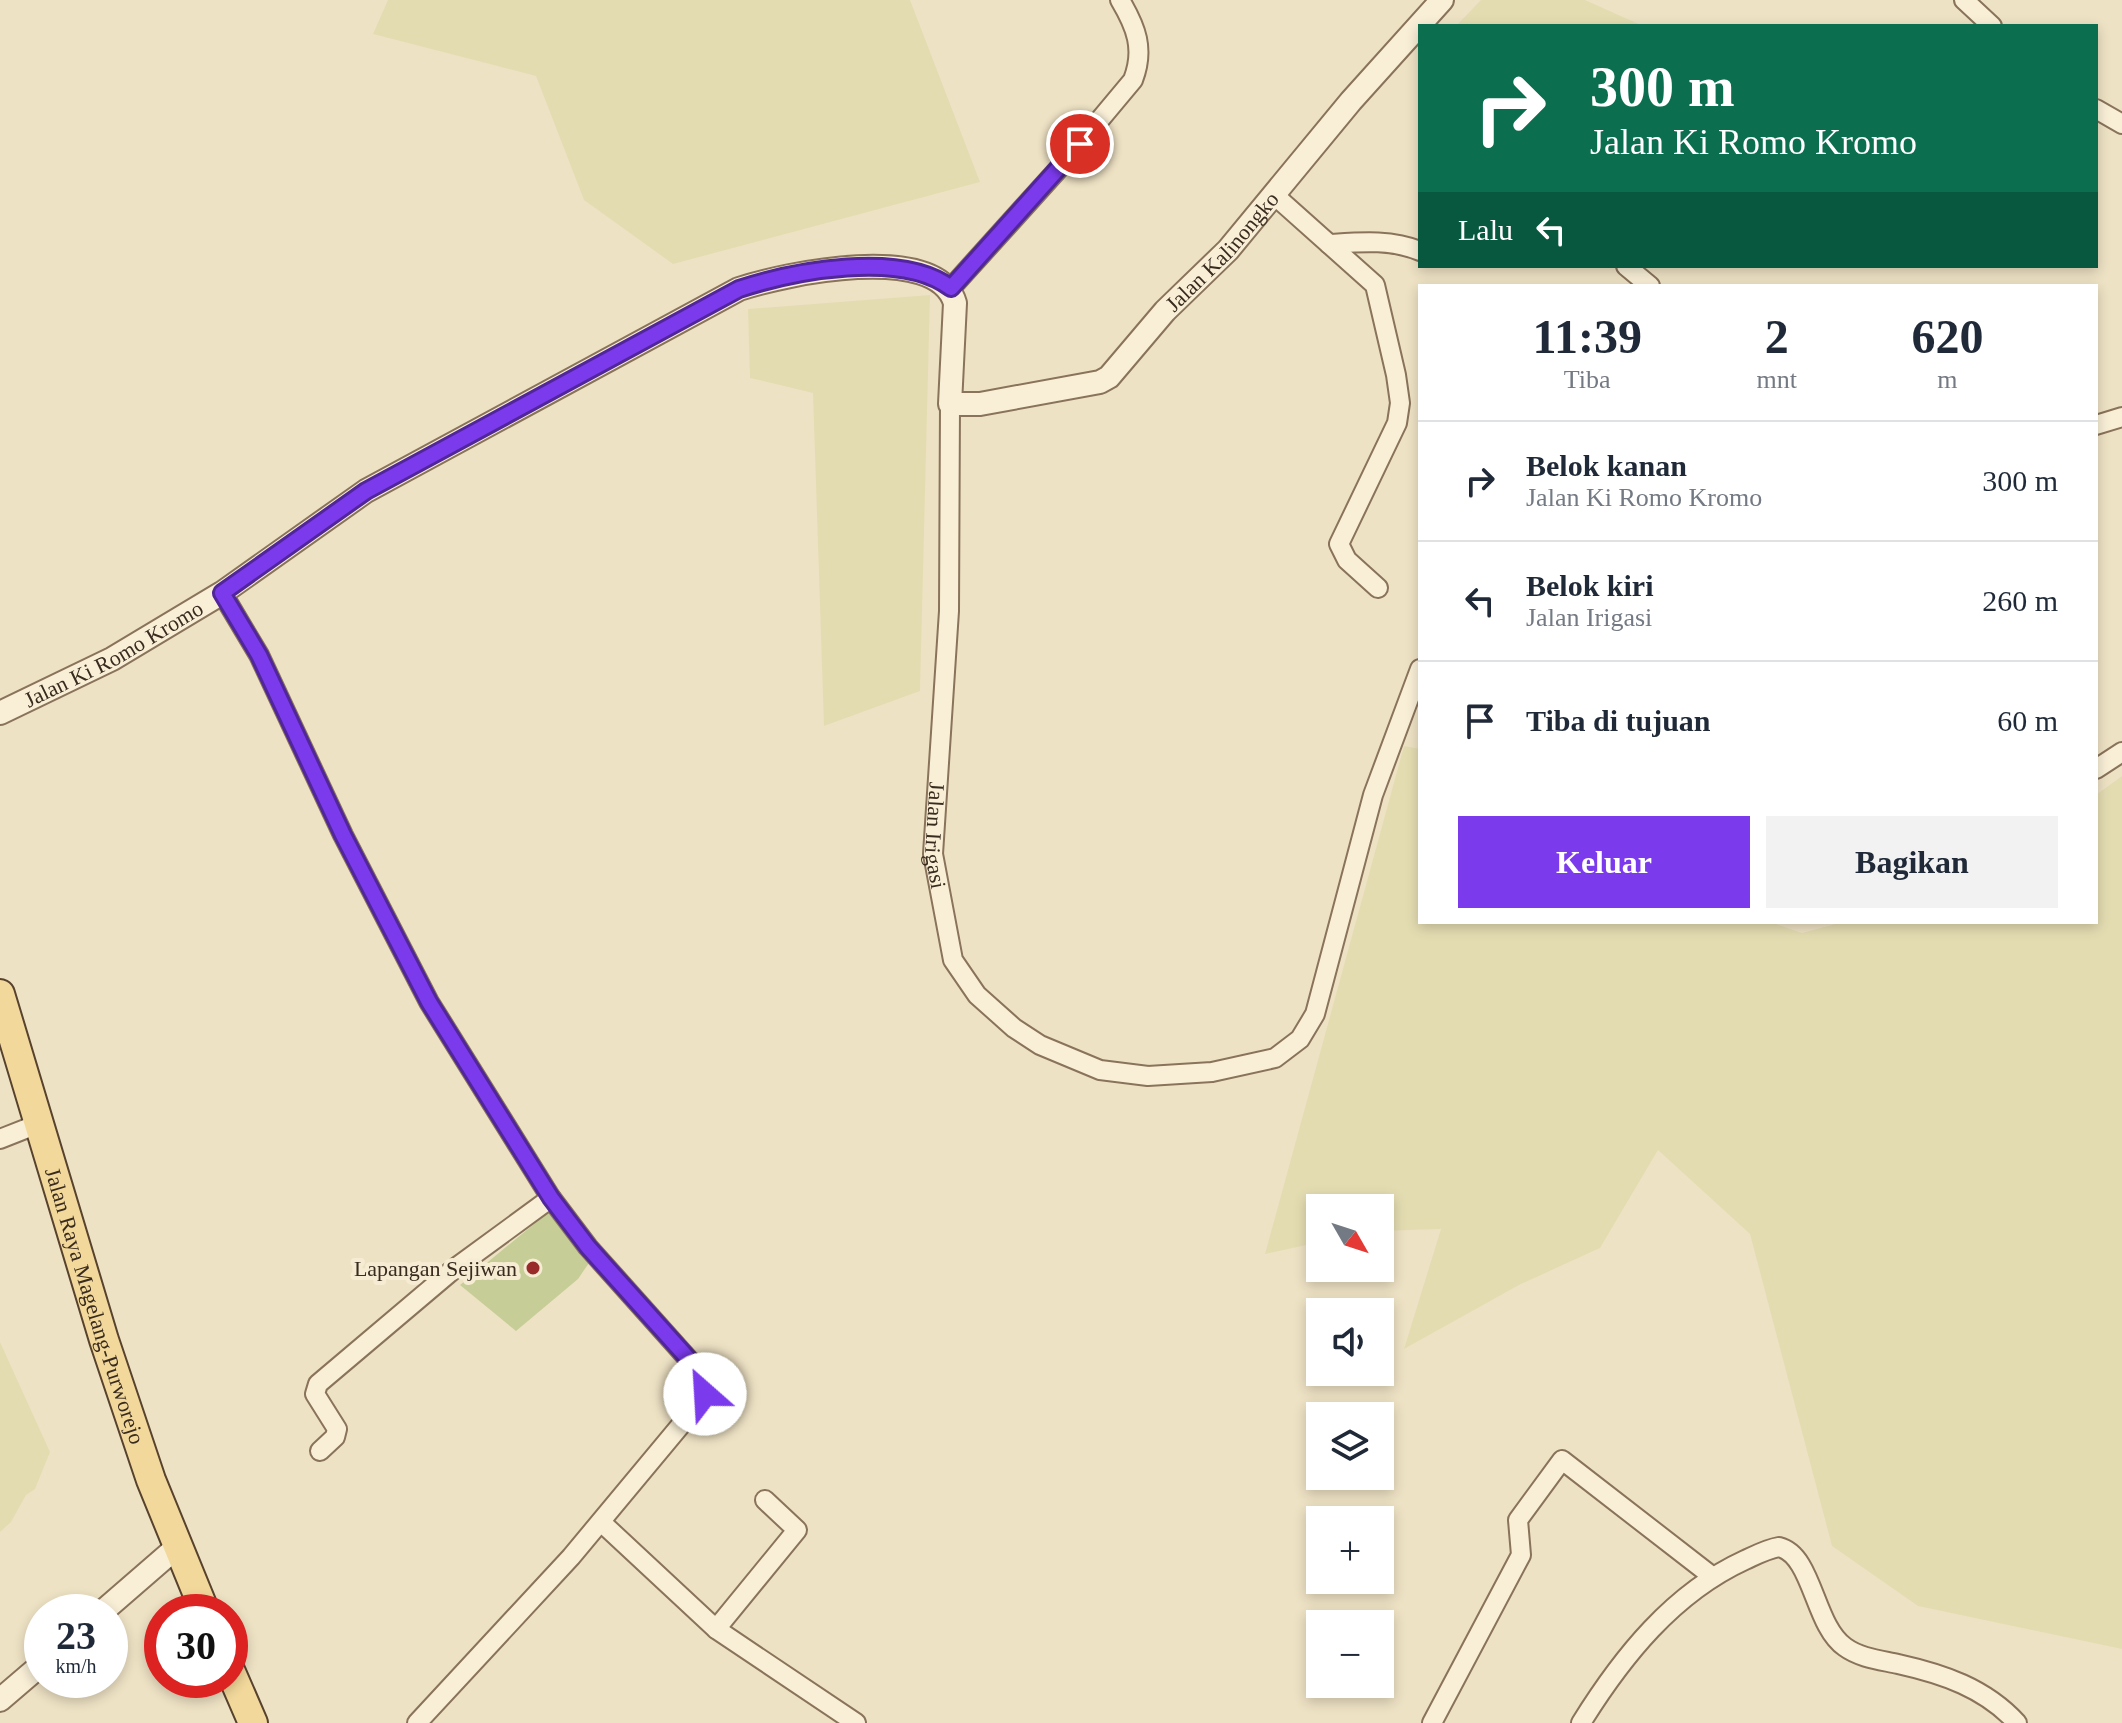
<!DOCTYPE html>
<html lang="id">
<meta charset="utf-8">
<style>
body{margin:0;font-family:"Times New Roman",serif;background:#f2f2f3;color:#1f2937;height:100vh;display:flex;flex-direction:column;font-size:30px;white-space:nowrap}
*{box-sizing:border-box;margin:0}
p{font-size:26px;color:#747a83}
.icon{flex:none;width:44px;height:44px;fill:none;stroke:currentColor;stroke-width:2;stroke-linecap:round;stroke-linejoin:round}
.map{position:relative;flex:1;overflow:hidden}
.drawer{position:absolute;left:1418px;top:284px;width:680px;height:640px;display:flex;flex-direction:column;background:#fff;border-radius:0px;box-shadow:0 4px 12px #0003}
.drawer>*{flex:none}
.banner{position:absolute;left:1418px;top:24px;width:680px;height:244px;border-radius:0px;box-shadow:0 4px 12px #0003;background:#0b6e4f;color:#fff;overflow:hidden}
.needle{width:52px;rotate:129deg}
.fabs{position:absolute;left:1306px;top:1194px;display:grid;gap:16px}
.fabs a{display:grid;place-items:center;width:88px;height:88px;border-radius:0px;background:#fff;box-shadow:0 4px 12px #0003;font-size:40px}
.speed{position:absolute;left:24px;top:1594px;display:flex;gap:16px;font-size:40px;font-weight:700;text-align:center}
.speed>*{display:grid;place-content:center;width:104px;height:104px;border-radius:50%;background:#fff;box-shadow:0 4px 12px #0003;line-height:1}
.speed small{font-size:20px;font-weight:400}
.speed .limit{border:12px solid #d22;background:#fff;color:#111}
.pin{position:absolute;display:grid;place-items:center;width:68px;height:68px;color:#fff;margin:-34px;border:4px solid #fff;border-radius:50%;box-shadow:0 2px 8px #0007}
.me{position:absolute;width:88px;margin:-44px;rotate:334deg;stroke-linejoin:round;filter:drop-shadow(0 0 6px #0008)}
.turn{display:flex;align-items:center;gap:28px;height:168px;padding:0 40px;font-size:36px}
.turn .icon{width:104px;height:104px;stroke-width:2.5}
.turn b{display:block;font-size:56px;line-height:68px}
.then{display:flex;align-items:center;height:76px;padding:0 40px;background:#0003;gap:16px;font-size:30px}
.eta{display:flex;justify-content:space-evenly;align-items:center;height:136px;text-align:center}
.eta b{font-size:48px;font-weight:700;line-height:56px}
.cta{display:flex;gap:16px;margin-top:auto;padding:16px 40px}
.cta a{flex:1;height:92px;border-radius:0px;background:#7c3aed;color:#fff;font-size:32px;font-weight:700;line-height:92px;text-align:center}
.cta a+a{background:#f2f2f3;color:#1f2937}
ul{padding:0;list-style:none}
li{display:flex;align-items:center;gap:24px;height:120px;padding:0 40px;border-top:2px solid #e0e1e3}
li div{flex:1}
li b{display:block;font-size:30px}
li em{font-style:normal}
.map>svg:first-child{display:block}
.farmland{fill:#e4dcb1}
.green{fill:#c6cd97}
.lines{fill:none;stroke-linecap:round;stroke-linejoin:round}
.minor-casing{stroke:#89735a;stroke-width:22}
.tertiary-casing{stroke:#89735a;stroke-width:26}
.primary-casing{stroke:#57422e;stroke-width:32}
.minor{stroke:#f9efd7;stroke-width:18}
.tertiary{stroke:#f9efd7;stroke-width:22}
.primary{stroke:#f2d89b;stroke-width:28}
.route-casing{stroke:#51269a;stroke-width:20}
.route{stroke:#7c3aed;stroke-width:14}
.poi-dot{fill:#982a2a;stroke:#f6ecd3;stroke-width:3}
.labels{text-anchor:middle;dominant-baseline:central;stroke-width:8;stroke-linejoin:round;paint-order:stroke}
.street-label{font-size:22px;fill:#392b1e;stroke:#f6ecd3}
.poi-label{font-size:22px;fill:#392b1e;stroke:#f6ecd3;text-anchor:end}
</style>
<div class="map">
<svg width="2122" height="1723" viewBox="0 0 2122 1723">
<rect width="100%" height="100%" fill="#eee2c4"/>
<!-- farmland -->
<g class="farmland">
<path d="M 388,0 L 910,0 L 980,182 L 673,264 L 584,200 L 536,76 L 373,34 Z"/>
<path d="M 1481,0 L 1585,0 L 1643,26 L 1456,26 Z"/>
<path d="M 930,295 L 920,691 L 824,726 L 813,393 L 750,378 L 748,309 Z"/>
<path d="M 1404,746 L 1420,749 L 1420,922 L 1770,922 L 1802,933 L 1843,922 L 2096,922 L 2096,795 L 2122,776 L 2122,1649 L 1918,1606 L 1832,1546 L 1750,1234 L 1658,1150 L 1600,1248 L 1519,1285 L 1404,1349 L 1441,1229 L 1380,1231 L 1380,1208 L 1320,1208 L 1320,1242 L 1265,1254 Z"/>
<path d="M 0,1342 L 50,1452 L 35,1489 L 26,1495 L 11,1522 L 0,1532 Z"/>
</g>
<!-- green -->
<path class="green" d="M 551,1210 L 593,1257 L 578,1279 L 516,1331 L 460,1285 Z"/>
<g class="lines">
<!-- minor casing -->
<g class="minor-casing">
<g id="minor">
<path d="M 1964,0 L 1992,26"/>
<path d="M 2096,109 L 2122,124"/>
<path d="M 1273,194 L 1375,285 L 1396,375 L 1400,403 L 1397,423 L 1339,544 L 1347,560 L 1378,588"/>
<path d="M 1329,244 C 1360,242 1391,239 1420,251"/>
<path d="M 1626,266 L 1650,286"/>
<path d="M 951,288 L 1062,165 L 1133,80 C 1145,49 1136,27 1120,0"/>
<path id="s1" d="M 950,404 L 949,611 L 933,854 L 953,960 L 977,995 L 1014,1028 L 1040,1045 L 1100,1070 L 1148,1076 L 1212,1072 L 1275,1058 L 1300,1039 L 1315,1014 L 1373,795 L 1420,669"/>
<path d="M 2096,425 L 2122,417"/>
<path d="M 222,593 L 259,655 L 343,835 L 429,1002 L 551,1198 L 588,1247 L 698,1370 L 706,1385 L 700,1402 L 571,1557 L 417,1723"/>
<path d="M 2096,769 L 2122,752"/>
<path d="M 0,1139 L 38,1124"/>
<path d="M 320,1451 L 335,1437 L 337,1429 L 315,1394 L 318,1384 L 454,1269 L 551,1198"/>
<path d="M 601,1522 L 716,1629 L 856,1723"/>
<path d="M 716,1629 L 797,1530 L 765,1500"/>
<path d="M 1432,1723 L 1521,1555 L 1518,1520 L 1562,1460 L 1713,1577"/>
<path d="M 1581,1723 C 1622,1657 1673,1593 1745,1560 C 1756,1555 1767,1549 1779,1547 C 1813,1555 1814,1626 1845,1647 C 1860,1658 1880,1660 1898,1664 C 1943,1674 1985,1688 2017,1723"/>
</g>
</g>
<!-- tertiary casing -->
<g class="tertiary-casing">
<g id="tertiary">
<path id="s2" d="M 0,713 L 112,659 L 222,593 L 366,491 L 739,289 C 784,274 937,241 955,303 L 950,404 L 980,404 L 1100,382 L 1109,377 L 1165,311 L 1228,250 L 1351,101 L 1442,0"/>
<path d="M 102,1612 L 177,1547"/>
<path d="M 0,1700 L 42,1664"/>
</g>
</g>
<!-- primary casing -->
<g class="primary-casing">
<g id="primary">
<path id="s3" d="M 0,994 L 104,1340 L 151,1480 L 205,1612"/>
<path d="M 230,1670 L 253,1723"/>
</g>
</g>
<!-- minor -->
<use href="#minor" class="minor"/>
<!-- tertiary -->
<use href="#tertiary" class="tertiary"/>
<!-- primary -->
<use href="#primary" class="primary"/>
</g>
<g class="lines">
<!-- route casing -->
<g class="route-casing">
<path id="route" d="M 705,1394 L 701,1373 L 588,1247 L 551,1198 L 429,1002 L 343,835 L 259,655 L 222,593 L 366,491 L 739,289 C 794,271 901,250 951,288 L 1080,144"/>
</g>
<!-- route -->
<use href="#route" class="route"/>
</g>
<!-- markers -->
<circle class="poi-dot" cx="533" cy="1268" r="8"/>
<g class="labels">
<!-- street labels -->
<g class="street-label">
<text stroke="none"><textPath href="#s2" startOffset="1518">Jalan Kalinongko</textPath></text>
<text stroke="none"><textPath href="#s2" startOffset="128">Jalan Ki Romo Kromo</textPath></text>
<text stroke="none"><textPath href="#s1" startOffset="432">Jalan Irigasi</textPath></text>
<text stroke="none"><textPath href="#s3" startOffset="326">Jalan Raya Magelang-Purworejo</textPath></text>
</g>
<!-- poi labels -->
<g class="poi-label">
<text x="517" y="1268">Lapangan Sejiwan</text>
</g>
</g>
</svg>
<div class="fabs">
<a><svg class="needle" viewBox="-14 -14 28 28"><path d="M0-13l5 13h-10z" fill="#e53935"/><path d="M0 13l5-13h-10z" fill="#747a83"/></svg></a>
<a><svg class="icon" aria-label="sound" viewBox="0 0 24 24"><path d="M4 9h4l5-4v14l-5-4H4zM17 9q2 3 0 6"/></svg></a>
<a><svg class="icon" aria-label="layers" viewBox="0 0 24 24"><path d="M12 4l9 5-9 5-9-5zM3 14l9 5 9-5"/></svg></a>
<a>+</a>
<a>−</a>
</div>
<div class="speed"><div>23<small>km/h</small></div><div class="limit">30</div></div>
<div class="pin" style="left:1080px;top:144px;background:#d93025"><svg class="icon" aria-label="arrive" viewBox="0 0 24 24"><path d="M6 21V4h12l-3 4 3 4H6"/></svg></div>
<svg class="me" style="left:705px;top:1394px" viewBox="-20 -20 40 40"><circle r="19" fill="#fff"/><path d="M0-13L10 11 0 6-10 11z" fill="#7c3aed"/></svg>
<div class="banner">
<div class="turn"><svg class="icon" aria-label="right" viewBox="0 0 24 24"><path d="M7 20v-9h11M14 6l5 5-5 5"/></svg><div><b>300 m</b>Jalan Ki Romo Kromo</div></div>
<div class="then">Lalu<svg class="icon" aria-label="left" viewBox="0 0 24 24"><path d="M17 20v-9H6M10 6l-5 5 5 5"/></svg></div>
</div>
<section class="drawer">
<div class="eta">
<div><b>11:39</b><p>Tiba</p></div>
<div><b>2</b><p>mnt</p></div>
<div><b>620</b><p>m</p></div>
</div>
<ul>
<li><svg class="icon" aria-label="right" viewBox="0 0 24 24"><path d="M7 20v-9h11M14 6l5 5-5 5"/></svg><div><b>Belok kanan</b><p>Jalan Ki Romo Kromo</p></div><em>300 m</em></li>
<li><svg class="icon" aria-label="left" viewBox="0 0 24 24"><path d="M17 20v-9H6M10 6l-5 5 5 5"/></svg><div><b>Belok kiri</b><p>Jalan Irigasi</p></div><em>260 m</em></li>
<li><svg class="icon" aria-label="arrive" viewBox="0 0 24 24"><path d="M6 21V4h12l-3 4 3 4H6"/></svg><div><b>Tiba di tujuan</b></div><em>60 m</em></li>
</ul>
<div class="cta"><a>Keluar</a><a>Bagikan</a></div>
</section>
</div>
